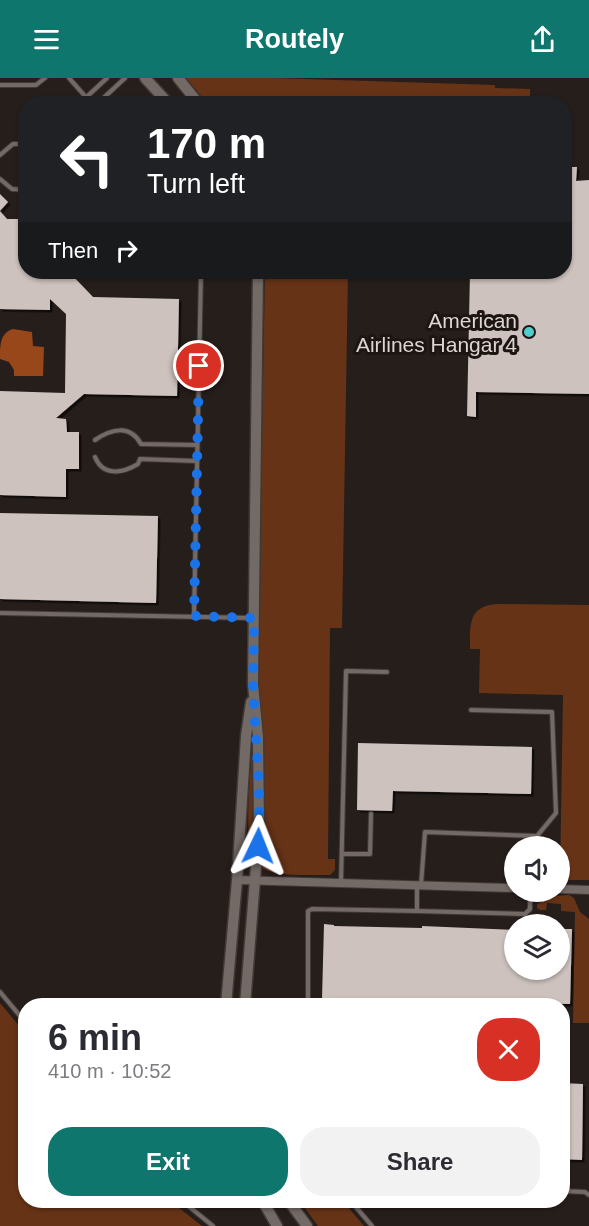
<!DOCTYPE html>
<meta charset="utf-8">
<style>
body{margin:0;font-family:Arial,sans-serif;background:#f2f2f3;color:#2b2b33;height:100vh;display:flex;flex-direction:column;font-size:22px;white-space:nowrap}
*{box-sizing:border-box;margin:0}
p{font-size:20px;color:#7c7c81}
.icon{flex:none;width:33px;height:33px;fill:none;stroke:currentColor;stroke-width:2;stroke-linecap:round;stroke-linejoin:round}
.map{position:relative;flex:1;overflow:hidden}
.sheet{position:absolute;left:18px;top:920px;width:552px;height:210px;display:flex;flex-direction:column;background:#fff;border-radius:24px;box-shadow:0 2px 4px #0004}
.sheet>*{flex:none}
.banner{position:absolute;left:18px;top:18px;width:554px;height:183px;border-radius:24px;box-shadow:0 2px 4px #0004;background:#202124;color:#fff;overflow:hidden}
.fabs{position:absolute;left:504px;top:758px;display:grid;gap:12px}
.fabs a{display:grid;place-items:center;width:66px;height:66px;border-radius:50%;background:#fff;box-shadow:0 2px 4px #0004;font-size:30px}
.pin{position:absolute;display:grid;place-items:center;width:51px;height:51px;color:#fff;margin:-26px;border:3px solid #fff;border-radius:50%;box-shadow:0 2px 6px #0007}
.me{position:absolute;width:66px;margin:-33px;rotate:2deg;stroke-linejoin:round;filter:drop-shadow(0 0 4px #0008)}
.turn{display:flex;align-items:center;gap:21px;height:126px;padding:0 30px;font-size:27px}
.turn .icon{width:78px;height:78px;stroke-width:2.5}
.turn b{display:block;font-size:42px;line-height:51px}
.then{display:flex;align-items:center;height:57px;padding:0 30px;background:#0003;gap:12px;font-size:22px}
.round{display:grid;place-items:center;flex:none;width:63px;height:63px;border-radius:24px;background:#f2f2f3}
.head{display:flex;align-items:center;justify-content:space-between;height:102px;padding:0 30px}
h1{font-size:36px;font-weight:600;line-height:45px}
.button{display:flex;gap:12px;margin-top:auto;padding:12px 30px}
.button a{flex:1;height:69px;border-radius:24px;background:#0f766e;color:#fff;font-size:24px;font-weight:600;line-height:69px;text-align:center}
.button a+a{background:#f2f2f3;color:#2b2b33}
header{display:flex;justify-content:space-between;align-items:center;height:78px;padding:0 30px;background:#0f766e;color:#fff;font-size:27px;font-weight:600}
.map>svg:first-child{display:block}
.green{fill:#673317}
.water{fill:#97471a}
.building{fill:#cdc2bd;filter:url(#shadow)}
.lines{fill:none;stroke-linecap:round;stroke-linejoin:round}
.lane-casing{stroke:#403937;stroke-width:6}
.street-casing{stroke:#403937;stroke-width:10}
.secondary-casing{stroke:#403937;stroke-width:13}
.lane{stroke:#736965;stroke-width:4}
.street{stroke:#736965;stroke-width:8}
.secondary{stroke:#736965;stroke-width:10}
.route{stroke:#1a73e8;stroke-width:10;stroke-dasharray:0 18}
.poi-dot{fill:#52cdce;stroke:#1d1512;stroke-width:2}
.labels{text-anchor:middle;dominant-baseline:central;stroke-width:6;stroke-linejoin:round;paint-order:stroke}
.poi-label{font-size:21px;fill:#dbd6d3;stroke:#1d1512;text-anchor:end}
</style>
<header><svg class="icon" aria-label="menu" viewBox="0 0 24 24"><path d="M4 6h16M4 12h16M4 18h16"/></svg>Routely<svg class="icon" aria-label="share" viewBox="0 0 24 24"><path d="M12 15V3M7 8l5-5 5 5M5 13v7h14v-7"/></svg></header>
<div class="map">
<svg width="589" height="1148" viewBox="0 0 589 1148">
<defs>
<filter id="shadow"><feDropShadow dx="2.5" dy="2.5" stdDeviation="0" flood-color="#0009"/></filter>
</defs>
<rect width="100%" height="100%" fill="#261e1b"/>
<!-- green -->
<g class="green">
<path d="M 186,0 L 273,0 L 495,7 L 495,10 L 530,11 L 530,25 L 207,25 Z"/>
<path d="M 265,194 L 348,194 L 342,550 L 330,550 L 328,781 L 335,781 L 335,792 L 330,797 C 310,796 265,802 254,782 C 243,764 251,693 252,669 C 260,511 262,352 265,194 Z"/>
<path d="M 497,526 L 589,527 L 589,802 L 560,802 L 563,617 L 479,615 L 480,571 L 470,571 C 470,547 468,528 497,526 Z"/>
<path d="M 569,817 L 574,820 L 580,834 L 589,841 L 589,945 L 573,945 L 575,834 L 561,833 L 561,826 L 547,825 L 546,832 L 540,832 L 537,830 L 537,826 L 553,818 Z"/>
<path d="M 0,925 L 25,955 L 26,1122 L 169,1122 L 202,1148 L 0,1148 Z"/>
<path d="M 299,1122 L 342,1122 L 364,1148 L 318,1148 Z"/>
</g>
<!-- water -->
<path class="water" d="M 13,251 L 32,254 L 33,268 L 44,269 L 43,298 L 14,298 L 14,292 L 9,284 L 0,281 C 0,267 0,255 13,251 Z"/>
<!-- building -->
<g class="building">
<path d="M 564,89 L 577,89 L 576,103 L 589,102 L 589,316 L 476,314 L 476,339 L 467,338 L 470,194 L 564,194 Z"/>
<path d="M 0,116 L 8,124 L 0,133 Z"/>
<path d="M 0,133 L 7,141 L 26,141 L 26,194 L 69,194 L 93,219 L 179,221 L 177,318 L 84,316 L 56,340 L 66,341 L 67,354 L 79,354 L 79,391 L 66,391 L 66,419 L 0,417 L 0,313 L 65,315 L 66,236 L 50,221 L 50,232 L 0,231 Z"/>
<path d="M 0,435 L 158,438 L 156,525 L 0,521 Z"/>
<path d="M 358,665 L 532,669 L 531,716 L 393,713 L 392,733 L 357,732 Z"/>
<path d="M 324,846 L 334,847 L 334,848 L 422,850 L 422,848 L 514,852 L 514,891 L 560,891 L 560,851 L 572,851 L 570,926 L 322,921 Z"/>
<path d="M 562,1005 L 583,1006 L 582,1082 L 562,1081 Z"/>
</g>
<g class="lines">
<!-- lane casing -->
<g class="lane-casing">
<g id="lane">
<path d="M 69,0 L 92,26"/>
<path d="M 0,7 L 36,7 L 45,0"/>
<path d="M 79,26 L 107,0"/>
<path d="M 97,26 L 125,0"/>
<path d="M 0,77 L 13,66 L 26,66"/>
<path d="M 0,101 L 12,111 L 26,112"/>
<path d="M 95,362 C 111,351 130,346 141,366 L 196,367"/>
<path d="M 95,379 C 103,399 123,395 138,386 L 140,381 L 196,383"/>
<path d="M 0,535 L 253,540"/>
<path d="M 194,538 L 201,194"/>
<path d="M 471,632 L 552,634 L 556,735 L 537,758"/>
<path d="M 342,776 L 370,776 L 371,736"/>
<path d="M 341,805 L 346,593 L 387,594"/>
<path d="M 421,807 L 425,754 L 537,758 L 536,768"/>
<path d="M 417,833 L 525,836 L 530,831 L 530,813"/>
<path d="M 0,914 L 26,945"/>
<path d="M 308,927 L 308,833 L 312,831 L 417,833 L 417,807"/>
<path d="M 562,1113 L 585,1114 L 589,1117"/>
<path d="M 181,1122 L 213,1148"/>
<path d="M 350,1122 L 372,1148"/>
</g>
</g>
<!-- street casing -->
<g class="street-casing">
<g id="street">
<path d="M 237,802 L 514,810"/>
<path d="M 560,811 L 589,812"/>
</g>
</g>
<!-- secondary casing -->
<g class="secondary-casing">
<g id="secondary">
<path d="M 145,0 L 169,26"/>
<path d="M 178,0 L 199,26"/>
<path d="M 226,927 L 237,802 L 246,658 L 251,624"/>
<path d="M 245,927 L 259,751 L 258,659 L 253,606 L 258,194"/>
<path d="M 262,1122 L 277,1148"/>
<path d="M 288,1122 L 307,1148"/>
</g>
</g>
<!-- lane -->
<use href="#lane" class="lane"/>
<!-- street -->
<use href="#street" class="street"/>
<!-- secondary -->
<use href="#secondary" class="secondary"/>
</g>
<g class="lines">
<!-- route -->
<path class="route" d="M 199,288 L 194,538 L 254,540 C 254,562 253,584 253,606 C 255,660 262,714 258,768"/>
</g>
<!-- markers -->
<circle class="poi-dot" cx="529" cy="254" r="6"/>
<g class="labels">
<!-- poi labels -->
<g class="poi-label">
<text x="517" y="242">American<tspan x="517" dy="24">Airlines Hangar 4</tspan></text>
</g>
</g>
</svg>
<div class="fabs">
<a><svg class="icon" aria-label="sound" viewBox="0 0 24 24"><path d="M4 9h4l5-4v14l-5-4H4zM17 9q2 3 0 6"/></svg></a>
<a><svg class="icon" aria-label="layers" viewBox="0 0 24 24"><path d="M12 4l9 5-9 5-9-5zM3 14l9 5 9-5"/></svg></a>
</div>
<div class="pin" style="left:199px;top:288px;background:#d93025"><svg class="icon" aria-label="arrive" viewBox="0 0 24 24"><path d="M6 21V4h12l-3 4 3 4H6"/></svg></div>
<svg class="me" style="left:258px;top:768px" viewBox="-20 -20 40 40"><path d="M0-17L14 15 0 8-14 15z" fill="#1a73e8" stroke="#fff" stroke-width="4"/></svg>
<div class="banner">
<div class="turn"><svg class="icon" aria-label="left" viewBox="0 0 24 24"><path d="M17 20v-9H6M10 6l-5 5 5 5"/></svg><div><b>170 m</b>Turn left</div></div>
<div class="then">Then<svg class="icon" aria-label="right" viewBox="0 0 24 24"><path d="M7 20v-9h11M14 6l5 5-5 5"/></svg></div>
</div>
<section class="sheet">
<div class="head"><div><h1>6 min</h1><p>410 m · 10:52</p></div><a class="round" style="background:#d93025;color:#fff"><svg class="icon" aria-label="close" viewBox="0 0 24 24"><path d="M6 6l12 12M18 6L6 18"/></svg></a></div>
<div class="button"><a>Exit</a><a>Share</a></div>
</section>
</div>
